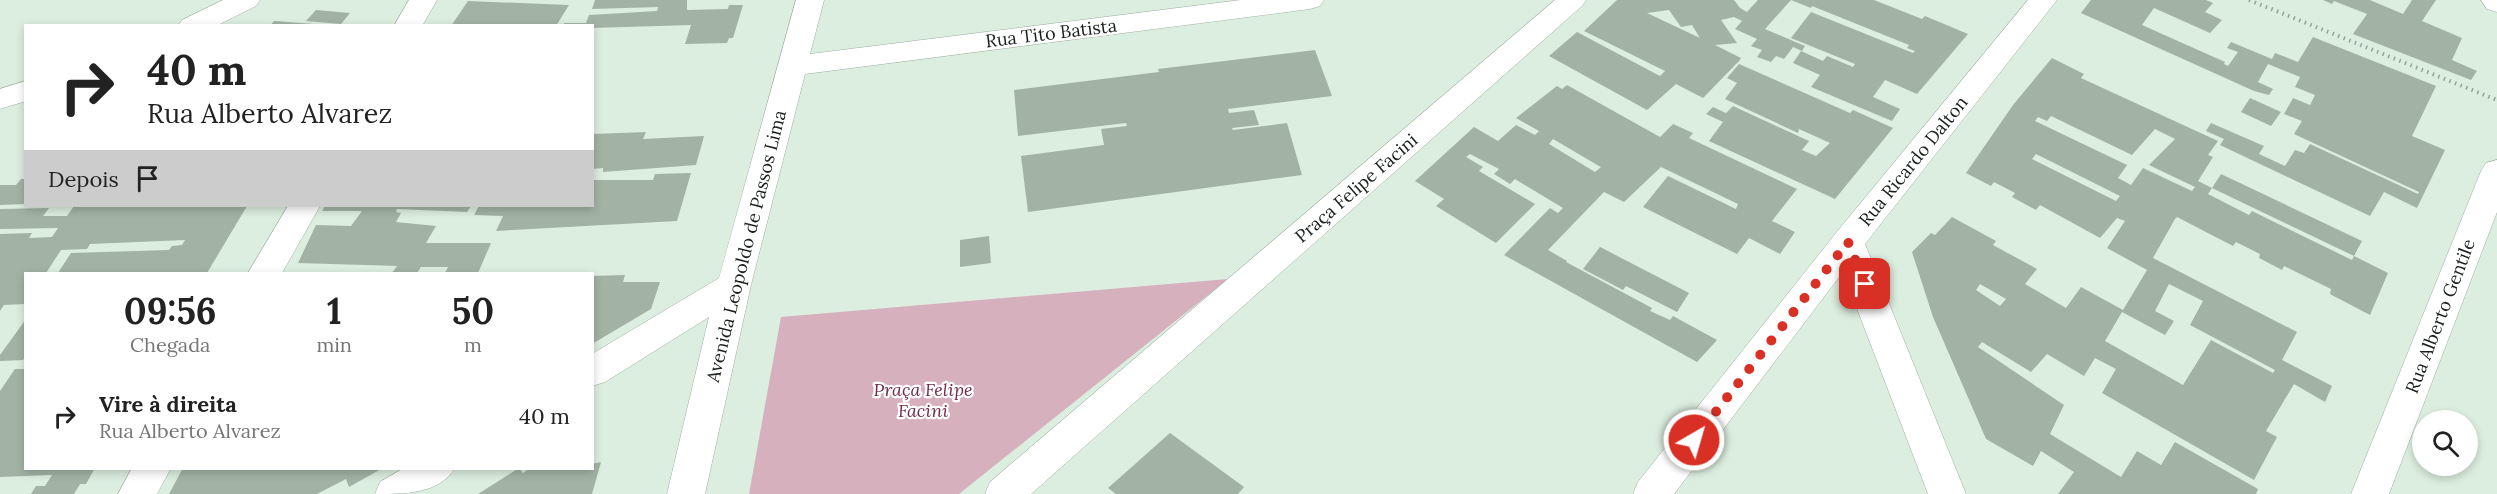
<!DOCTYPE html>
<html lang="pt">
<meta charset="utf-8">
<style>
body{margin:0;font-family:Lora,serif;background:#f6f6f6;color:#222;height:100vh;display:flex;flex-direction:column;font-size:22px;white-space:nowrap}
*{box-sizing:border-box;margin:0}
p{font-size:20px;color:#767676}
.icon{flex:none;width:33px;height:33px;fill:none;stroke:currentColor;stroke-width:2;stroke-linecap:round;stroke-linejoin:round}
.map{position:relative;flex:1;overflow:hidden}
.sheet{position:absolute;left:24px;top:272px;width:570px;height:198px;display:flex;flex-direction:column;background:#fff;border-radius:0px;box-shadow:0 3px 9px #0003}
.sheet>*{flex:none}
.hud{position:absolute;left:24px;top:24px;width:570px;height:183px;border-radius:0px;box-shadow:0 3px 9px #0003;background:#fff;color:#222;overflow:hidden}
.buttons{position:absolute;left:2412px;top:410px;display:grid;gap:12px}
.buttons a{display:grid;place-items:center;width:66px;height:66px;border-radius:50%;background:#fff;box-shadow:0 3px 9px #0003;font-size:30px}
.pin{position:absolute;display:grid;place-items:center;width:51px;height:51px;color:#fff;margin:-26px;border-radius:12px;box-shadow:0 3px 9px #0006}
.me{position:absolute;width:66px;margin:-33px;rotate:38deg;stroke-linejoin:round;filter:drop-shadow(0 0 4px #0008)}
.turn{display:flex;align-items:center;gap:21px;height:126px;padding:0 24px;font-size:27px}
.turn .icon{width:78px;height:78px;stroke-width:2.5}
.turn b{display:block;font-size:42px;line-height:51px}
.then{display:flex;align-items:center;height:57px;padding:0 24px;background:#0003;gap:12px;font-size:22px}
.eta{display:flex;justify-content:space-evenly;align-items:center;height:102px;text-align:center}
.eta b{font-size:36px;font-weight:700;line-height:42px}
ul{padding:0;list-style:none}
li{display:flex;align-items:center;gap:18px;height:84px;padding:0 24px}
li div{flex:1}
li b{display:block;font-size:22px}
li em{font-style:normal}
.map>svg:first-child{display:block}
.green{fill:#d6b0bd}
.building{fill:#a2b3a4;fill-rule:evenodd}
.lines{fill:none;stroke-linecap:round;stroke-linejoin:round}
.minor-casing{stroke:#9eafa1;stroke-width:1}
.path{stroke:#96a398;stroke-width:4;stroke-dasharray:1.5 4.5;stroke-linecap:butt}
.minor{fill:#fff;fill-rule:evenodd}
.route{stroke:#d93025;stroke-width:10;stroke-dasharray:0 18}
.labels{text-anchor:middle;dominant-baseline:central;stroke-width:4.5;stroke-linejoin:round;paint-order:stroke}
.street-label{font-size:18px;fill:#1a201b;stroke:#fff}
.park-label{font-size:18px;font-style:italic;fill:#712b4a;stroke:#fff}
</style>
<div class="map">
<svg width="2497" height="494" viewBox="0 0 2497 494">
<rect width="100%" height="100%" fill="#dceedf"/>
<!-- green -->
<path class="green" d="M 1228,279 L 959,494 L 749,494 L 781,317 Z"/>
<!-- building -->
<g class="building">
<path d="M 595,0 L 687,0 L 687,10 L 728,9 L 729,5 L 743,5 L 733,38 L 729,38 L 727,43 L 685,44 L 691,25 L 592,28 L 592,26 L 564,26 L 564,23 L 586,23 L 589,15 L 657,11 L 658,7 L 592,9 Z"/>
<path d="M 1617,0 L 1734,0 L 1740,8 L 1747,12 L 1758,0 L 1874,0 L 1922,19 L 1925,16 L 1968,34 L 1917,94 L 1885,80 L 1873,97 L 1900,109 L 1892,121 L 1811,87 L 1820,75 L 1793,63 L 1801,51 L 1823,61 L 1827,56 L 1853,67 L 1855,64 L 1791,38 L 1811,12 L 1913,53 L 1915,51 L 1907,48 L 1909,45 L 1812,6 L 1811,8 L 1791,0 L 1765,29 L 1805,46 L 1802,51 L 1793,47 L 1784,59 L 1776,56 L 1771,62 L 1757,57 L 1762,50 L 1751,46 L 1757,39 L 1735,29 L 1742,21 L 1734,17 L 1721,20 L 1737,43 L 1715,45 L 1741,58 L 1739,61 L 1703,98 L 1676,84 L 1647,110 L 1549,56 L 1577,32 L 1660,76 L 1665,71 L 1584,31 ZM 1669,10 L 1681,27 L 1692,25 L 1700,38 L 1647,13 Z"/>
<path d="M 2091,0 L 2206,0 L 2213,3 L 2205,12 L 2222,20 L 2210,33 L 2154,8 L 2142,25 L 2225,62 L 2224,64 L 2228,66 L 2238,52 L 2227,48 L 2231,42 L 2272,59 L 2275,53 L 2298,62 L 2313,37 L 2436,86 L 2412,136 L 2445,150 L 2417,208 L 2384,192 L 2370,216 L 2220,145 L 2224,139 L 2206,131 L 2211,123 L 2264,146 L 2259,154 L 2285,166 L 2295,150 L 2304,153 L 2310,144 L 2418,194 L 2419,192 L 2294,134 L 2302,121 L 2284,114 L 2293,98 L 2310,105 L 2315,95 L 2295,87 L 2300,77 L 2268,64 L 2258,82 L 2273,89 L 2269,95 L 2254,91 L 2081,13 Z"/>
<path d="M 2323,0 L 2370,0 L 2403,14 L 2412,0 L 2436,0 L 2422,21 L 2462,38 L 2452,60 L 2477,71 L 2471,80 L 2353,34 L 2367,14 L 2334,1 L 2332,4 Z"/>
<path d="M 468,1 L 569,5 L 556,26 L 451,26 Z"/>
<path d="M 316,10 L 350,13 L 341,24 L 306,21 Z"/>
<path d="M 274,21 L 314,24 L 314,26 L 270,26 Z"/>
<path d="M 1315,50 L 1332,96 L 1228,109 L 1229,113 L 1254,110 L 1259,125 L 1232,128 L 1233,130 L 1287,123 L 1302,175 L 1028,212 L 1021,156 L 1104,145 L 1101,129 L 1127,126 L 1126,123 L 1018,136 L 1014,90 L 1159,72 L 1158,69 Z"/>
<path d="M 2052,58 L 2084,74 L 2081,78 L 2218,141 L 2208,155 L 2213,157 L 2198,181 L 2212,188 L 2208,194 L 2249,215 L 2252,211 L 2352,260 L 2354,256 L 2212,188 L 2221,174 L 2362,241 L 2354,256 L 2388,273 L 2370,315 L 2330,294 L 2331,289 L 2284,266 L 2282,270 L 2259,258 L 2260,254 L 2236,242 L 2233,246 L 2177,217 L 2175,219 L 2153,258 L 2297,332 L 2282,360 L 2332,386 L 2325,402 L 2294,384 L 2266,431 L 2277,437 L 2254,480 L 2102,393 L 2116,369 L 2095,358 L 2084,376 L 2047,354 L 2031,372 L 1982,342 L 1978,347 L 2064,405 L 2050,434 L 2121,477 L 2137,451 L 2161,465 L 2175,442 L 2258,489 L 2256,494 L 2058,494 L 2074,472 L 2041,451 L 2033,466 L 1986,439 L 1933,317 L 1912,252 L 1931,233 L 1935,235 L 1952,217 L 1996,241 L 1993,245 L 2037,269 L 2025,284 L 2066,308 L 2081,287 L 2123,310 L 2147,270 L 2107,248 L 2125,221 L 2117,218 L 2100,238 L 2040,205 L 2036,210 L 2012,197 L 2015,193 L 1994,182 L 1991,186 L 1966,173 L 2013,105 ZM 2051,116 L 2132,155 L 2155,129 L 2175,139 L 2149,165 L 2195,187 L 2192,191 L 2143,168 L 2131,185 L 2118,178 L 2127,165 L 2035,121 L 2038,117 L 2047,121 ZM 2036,154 L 2120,196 L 2116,201 L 2032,159 ZM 1980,284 L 2006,299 L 2000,306 L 1976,290 ZM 2169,284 L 2203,301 L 2190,325 L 2275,370 L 2273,373 L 2211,340 L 2183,385 L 2105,341 L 2122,312 L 2165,335 L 2174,321 L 2155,311 Z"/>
<path d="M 1739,64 L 1850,113 L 1853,110 L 1893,128 L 1835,199 L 1709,141 L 1723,122 L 1706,114 L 1713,107 L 1726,113 L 1733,106 L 1809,141 L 1802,150 L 1816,156 L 1830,143 L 1799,129 L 1798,133 L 1725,99 L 1737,83 L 1727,78 Z"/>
<path d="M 1567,85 L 1660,137 L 1673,124 L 1693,133 L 1689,138 L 1797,189 L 1772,221 L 1795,232 L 1780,254 L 1749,238 L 1737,254 L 1643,207 L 1668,176 L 1736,209 L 1738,204 L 1661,167 L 1624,202 L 1604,192 L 1548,250 L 1567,261 L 1566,262 L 1652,308 L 1650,311 L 1670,320 L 1673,316 L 1717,340 L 1697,362 L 1504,255 L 1550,208 L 1558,213 L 1563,208 L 1515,179 L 1510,184 L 1494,174 L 1499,169 L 1470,154 L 1466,157 L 1483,167 L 1479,171 L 1535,204 L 1496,243 L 1436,206 L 1444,199 L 1415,181 L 1474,127 L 1498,141 L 1516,125 L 1535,135 L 1539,131 L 1516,118 L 1557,86 L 1562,89 ZM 1553,139 L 1599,166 L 1601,167 L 1595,172 L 1549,144 Z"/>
<path d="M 2250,98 L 2281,112 L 2271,126 L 2241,112 Z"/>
<path d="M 646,132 L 643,139 L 704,136 L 696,165 L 603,172 L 603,168 L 592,169 L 592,134 Z"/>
<path d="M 691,173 L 677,221 L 496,231 L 503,216 L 474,215 L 479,206 L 592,206 L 592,180 L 653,180 L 655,174 Z"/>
<path d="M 21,179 L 26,179 L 26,204 L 0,205 L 0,185 L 16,185 Z"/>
<path d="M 74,206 L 247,206 L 207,273 L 58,273 L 71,253 L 169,250 L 172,246 L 182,245 L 185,240 L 90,244 L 87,249 L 61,250 L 46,273 L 26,273 L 26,304 L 4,305 L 0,311 L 0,234 L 32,233 L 29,238 L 52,237 L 58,228 L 0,229 L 0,209 L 49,208 L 43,216 L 67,216 Z"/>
<path d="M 325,206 L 471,206 L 467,212 L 397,209 L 396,212 L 401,213 L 396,222 L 436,226 L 426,243 L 491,243 L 478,273 L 445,273 L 448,267 L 421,267 L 417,273 L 392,273 L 397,266 L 298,263 L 316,225 L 351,226 L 362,211 L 322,211 Z"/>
<path d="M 989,236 L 991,263 L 960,267 L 960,240 Z"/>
<path d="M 1600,247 L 1602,248 L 1689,293 L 1677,312 L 1626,286 L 1623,290 L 1583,269 Z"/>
<path d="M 625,275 L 623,282 L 660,282 L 651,309 L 592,344 L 592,276 Z"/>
<path d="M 26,319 L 26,356 L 23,360 L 0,361 L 0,355 Z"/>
<path d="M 15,369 L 26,369 L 26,468 L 95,468 L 86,484 L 80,484 L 74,494 L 31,494 L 36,486 L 45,486 L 52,475 L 0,477 L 0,391 Z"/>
<path d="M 1170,433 L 1244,487 L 1238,494 L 1116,494 L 1108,488 Z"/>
<path d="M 601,462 L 592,494 L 478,494 L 519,468 L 523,473 L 530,468 L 592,468 L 592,464 Z"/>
<path d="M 183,468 L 383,468 L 349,487 L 346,479 L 317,494 L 169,494 Z"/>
</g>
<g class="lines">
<!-- minor casing -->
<g class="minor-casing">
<g id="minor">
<path d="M 223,0 L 260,0 L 256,6 L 216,26 L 178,26 L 182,20 Z"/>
<path d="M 409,0 L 437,0 L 422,26 L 394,26 Z"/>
<path d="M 796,0 L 824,0 L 810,54 L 1241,0 L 1324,0 L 1320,6 L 1310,9 L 805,74 L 751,285 L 705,494 L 667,494 L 709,317 L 605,382 L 592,386 L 592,354 L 719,278 Z"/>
<path d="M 1555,0 L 1586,0 L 1582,6 L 1031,494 L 985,494 L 990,482 Z"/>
<path d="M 2028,0 L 2057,0 L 1865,244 L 1966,494 L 1928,494 L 1843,272 L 1674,494 L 1633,494 L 1638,482 L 1836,233 Z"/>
<path d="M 2481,0 L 2497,0 L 2497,12 L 2487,9 Z"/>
<path d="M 26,81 L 26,101 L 0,109 L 0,89 Z"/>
<path d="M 2497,160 L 2497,212 L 2389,494 L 2351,494 L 2481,171 L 2486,163 Z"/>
<path d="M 288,206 L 320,206 L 282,273 L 248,273 Z"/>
<path d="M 132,468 L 171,468 L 157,494 L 118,494 Z"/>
<path d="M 404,468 L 455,468 C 439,494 405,494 375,494 L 380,482 Z"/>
</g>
</g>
<!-- path -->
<path class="path" d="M 2249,0 L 2497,100"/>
<!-- minor -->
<use href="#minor" class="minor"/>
</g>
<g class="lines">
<!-- route -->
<path class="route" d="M 1694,440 L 1848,242 L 1865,284"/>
</g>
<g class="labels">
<!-- street labels -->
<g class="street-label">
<text transform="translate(1051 33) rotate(-7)">Rua Tito Batista</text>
<text transform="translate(1913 161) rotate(-51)">Rua Ricardo Dalton</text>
<text transform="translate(1356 188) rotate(-41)">Praça Felipe Facini</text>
<text transform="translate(746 246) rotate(-76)">Avenida Leopoldo de Passos Lima</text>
<text transform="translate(2440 316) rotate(-69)">Rua Alberto Gentile</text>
</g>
<!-- park labels -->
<g class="park-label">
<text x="923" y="389">Praça Felipe<tspan x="923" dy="21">Facini</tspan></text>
</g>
</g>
</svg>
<div class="buttons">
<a><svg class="icon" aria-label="search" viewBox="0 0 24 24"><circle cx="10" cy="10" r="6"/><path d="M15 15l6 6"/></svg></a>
</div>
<div class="pin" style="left:1865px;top:284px;background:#d93025"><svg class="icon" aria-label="arrive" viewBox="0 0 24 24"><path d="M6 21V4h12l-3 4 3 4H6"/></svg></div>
<svg class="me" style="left:1694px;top:440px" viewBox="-20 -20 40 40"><circle r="17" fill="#d93025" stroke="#fff" stroke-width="3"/><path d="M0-11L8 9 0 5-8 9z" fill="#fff"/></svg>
<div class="hud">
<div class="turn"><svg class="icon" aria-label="right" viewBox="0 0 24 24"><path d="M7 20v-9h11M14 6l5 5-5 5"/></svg><div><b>40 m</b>Rua Alberto Alvarez</div></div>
<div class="then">Depois<svg class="icon" aria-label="arrive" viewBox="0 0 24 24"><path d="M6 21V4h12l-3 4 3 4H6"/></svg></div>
</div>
<section class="sheet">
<div class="eta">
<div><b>09:56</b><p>Chegada</p></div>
<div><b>1</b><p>min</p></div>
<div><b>50</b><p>m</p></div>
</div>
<ul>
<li><svg class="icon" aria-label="right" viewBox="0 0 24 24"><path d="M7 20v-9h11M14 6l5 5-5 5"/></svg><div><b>Vire à direita</b><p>Rua Alberto Alvarez</p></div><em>40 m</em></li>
</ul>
</section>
</div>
